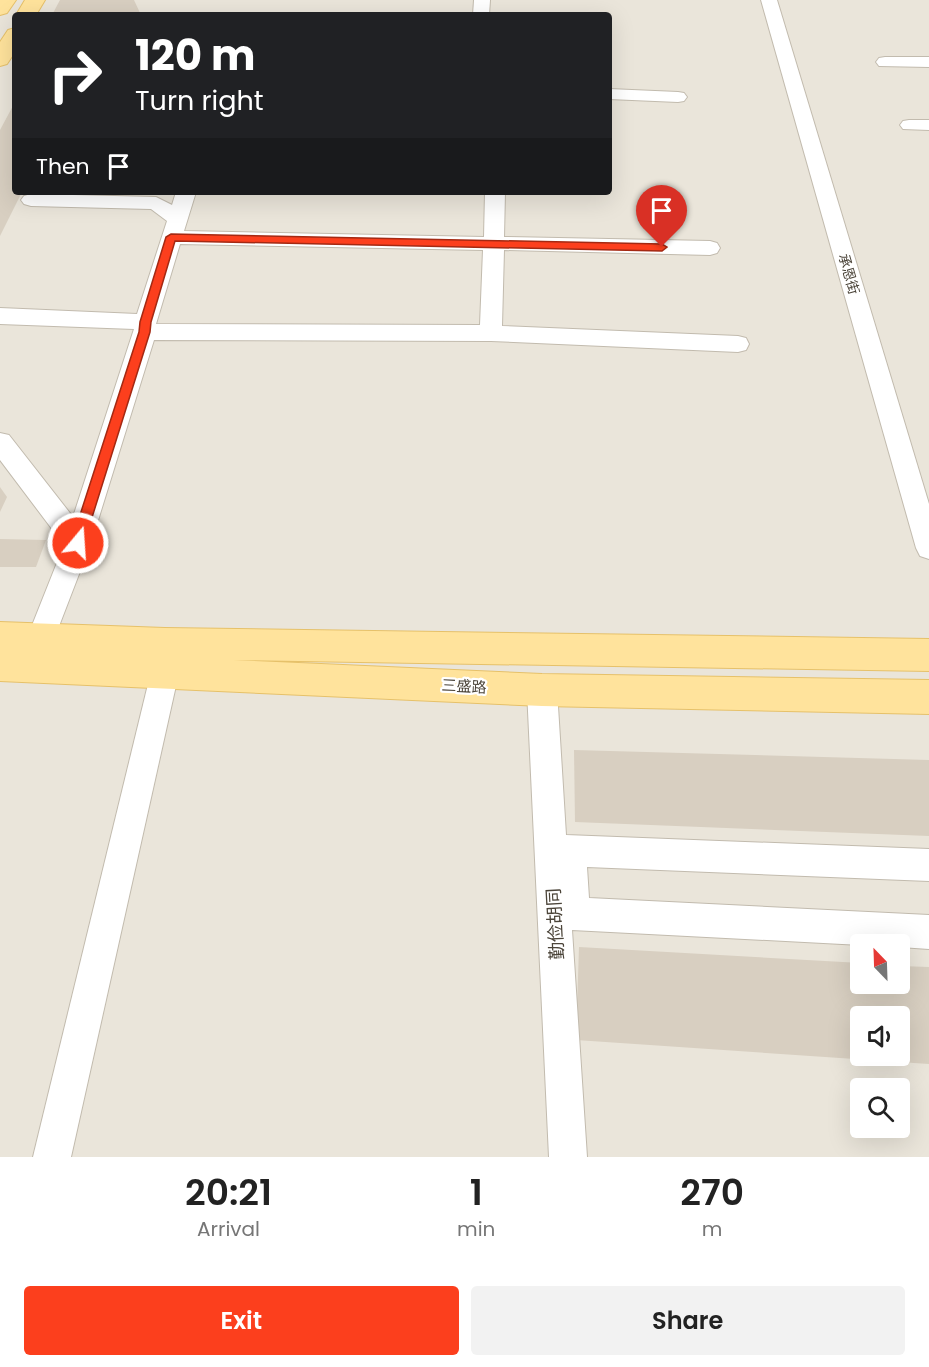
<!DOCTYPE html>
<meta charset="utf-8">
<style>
body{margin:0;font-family:Poppins,"Noto Sans SC",sans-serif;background:#f2f2f2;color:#222;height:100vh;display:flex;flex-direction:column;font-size:22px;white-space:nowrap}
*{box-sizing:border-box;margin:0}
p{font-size:20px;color:#767676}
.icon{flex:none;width:33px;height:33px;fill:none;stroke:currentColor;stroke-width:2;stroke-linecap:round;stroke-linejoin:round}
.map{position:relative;height:1157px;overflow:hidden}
.details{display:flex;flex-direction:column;background:#fff;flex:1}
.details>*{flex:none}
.banner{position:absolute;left:12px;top:12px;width:600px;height:183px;border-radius:6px;box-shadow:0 6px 24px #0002;background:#202124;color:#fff;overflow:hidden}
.needle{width:39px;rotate:337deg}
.tools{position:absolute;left:850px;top:934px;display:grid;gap:12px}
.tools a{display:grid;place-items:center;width:60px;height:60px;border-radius:6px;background:#fff;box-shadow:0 6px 24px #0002;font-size:30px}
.pin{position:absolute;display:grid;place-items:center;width:51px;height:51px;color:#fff;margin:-62px -26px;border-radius:50% 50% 50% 0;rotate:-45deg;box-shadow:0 0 6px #0007}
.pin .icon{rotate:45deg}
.me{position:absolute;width:66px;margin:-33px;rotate:18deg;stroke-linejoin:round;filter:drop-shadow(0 0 4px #0008)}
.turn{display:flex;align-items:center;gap:21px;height:126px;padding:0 24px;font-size:27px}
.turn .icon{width:78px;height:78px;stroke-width:2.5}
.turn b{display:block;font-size:42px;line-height:51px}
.then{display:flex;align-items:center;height:57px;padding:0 24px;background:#0003;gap:12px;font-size:22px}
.eta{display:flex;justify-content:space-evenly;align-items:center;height:102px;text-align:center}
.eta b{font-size:36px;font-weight:600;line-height:42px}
.cta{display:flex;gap:12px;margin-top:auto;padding:12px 24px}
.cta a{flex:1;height:69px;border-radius:6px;background:#fc3f1d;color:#fff;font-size:24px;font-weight:600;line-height:69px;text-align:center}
.cta a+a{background:#f2f2f2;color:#222}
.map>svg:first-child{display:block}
.residential{fill:#eae5da;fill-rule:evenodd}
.building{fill:#d8cfc1;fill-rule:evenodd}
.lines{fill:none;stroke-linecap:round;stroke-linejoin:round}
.minor-casing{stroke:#c2bbae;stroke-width:2}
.major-casing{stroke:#e6c16a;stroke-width:2}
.minor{fill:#fff;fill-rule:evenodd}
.major{fill:#ffe39c;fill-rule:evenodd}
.route{fill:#fc3f1d;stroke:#a42913;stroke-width:1.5}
.labels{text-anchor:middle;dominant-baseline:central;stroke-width:4.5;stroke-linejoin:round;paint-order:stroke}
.far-street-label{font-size:14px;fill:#4b4439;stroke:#fff}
.street-label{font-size:15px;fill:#4b4439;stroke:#fff}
.near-street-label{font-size:18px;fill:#4b4439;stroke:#fff}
</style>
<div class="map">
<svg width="929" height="1157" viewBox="0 0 929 1157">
<rect width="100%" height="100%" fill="#f6f3ec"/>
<!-- residential -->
<path class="residential" d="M 0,0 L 929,0 L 929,1157 L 0,1157 ZM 15,15 L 609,15 L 609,192 L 15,192 ZM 861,945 L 900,945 L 900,984 L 861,984 ZM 861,1017 L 900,1017 L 900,1056 L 861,1056 ZM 861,1089 L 900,1089 L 900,1128 L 861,1128 Z"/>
<!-- building -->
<g class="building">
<path d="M 60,0 L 134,0 L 141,15 L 52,15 Z"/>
<path d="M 15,102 L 15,192 L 22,192 L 0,236 L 0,130 Z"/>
<path d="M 0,487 L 7,497 L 0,512 Z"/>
<path d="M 0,539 L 46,540 L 36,567 L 0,567 Z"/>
<path d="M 574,750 L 929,760 L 929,836 L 575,822 Z"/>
<path d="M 579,947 L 861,963 L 861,984 L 900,984 L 900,966 L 929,967 L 929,1064 L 576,1040 ZM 861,1017 L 900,1017 L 900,1056 L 861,1056 Z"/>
</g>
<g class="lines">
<!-- minor casing -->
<g class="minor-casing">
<g id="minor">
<path d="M 474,0 L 490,0 L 489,15 L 473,15 Z"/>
<path d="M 761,0 L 777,0 L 929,504 L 929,559 L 920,556 L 916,548 Z"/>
<path d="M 885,57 L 929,57 L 929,67 L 879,66 L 876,62 L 879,58 Z"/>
<path d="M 609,89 L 678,92 L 684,93 L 687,97 L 684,101 L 678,102 L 609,99 Z"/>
<path d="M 909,120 L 929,120 L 929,130 L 903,129 L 900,125 L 903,121 Z"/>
<path d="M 176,192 L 196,192 L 184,231 L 484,237 L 485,192 L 505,192 L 504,237 L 710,241 L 717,243 L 720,248 L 717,253 L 710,255 L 504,250 L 502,326 L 738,336 L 746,338 L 749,344 L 746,350 L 738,352 L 491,341 L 154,340 L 91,543 L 51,647 L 41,651 L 31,647 L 27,638 L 64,545 L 0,460 L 0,433 L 9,435 L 73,517 L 134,329 L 0,324 L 0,308 L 137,314 L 167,221 L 151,209 L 31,206 L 24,204 L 21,200 L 24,196 L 31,194 L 156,197 L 172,205 ZM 180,244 L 483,250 L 480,325 L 156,324 Z"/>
<path d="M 165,659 L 175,663 L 179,672 L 71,1157 L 33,1157 L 151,672 L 155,663 Z"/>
<path d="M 542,677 L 552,680 L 557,690 L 566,835 L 929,849 L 929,881 L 587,867 L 589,898 L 929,915 L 929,949 L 900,947 L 900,945 L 861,945 L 572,930 L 587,1157 L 549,1157 L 527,690 L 532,680 Z"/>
</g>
</g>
<!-- major casing -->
<g class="major-casing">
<g id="major">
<path d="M 0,0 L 16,0 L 7,13 L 0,15 Z"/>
<path d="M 25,0 L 45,0 L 36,15 L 16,15 Z"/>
<path d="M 15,28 L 15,52 L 7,64 L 0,66 L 0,42 L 8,30 Z"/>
<path d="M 0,622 L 165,628 L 929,639 L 929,671 L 233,660 L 542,674 L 929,680 L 929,714 L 542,706 L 0,681 Z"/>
</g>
</g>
<!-- minor -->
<use href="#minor" class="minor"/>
<!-- major -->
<use href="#major" class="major"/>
</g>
<!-- route -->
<path class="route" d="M 171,234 L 662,244 L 667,247 L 662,251 L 175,241 L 151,322 L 150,332 L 84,543 L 78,548 L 71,543 L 139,332 L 140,322 L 166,237 Z"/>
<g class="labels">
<!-- far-street labels -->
<g class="far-street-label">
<text transform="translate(849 274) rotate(74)">承恩街</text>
</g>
<!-- street labels -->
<g class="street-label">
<text transform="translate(464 686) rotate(3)">三盛路</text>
</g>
<!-- near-street labels -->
<g class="near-street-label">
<text transform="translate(555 924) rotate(-93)">勤俭胡同</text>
</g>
</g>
</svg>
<div class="tools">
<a><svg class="needle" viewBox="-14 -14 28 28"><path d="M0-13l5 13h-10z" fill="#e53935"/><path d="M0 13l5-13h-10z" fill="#767676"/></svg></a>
<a><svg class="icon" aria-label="sound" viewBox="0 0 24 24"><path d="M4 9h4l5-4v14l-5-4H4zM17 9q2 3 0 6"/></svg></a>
<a><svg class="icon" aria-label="search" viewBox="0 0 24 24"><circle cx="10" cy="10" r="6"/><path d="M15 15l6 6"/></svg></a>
</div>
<div class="pin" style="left:662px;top:247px;background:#d93025"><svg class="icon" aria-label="arrive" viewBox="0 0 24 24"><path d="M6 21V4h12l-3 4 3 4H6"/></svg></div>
<svg class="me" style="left:78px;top:543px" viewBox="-20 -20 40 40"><circle r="17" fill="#fc3f1d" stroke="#fff" stroke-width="3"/><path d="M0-11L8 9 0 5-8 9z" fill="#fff"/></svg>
<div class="banner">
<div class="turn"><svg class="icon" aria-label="right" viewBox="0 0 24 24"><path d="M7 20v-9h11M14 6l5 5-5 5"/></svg><div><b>120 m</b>Turn right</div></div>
<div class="then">Then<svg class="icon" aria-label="arrive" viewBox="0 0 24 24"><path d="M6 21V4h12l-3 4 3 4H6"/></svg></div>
</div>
</div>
<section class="details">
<div class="eta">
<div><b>20:21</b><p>Arrival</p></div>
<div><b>1</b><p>min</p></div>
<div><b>270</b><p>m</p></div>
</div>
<div class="cta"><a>Exit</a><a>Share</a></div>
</section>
